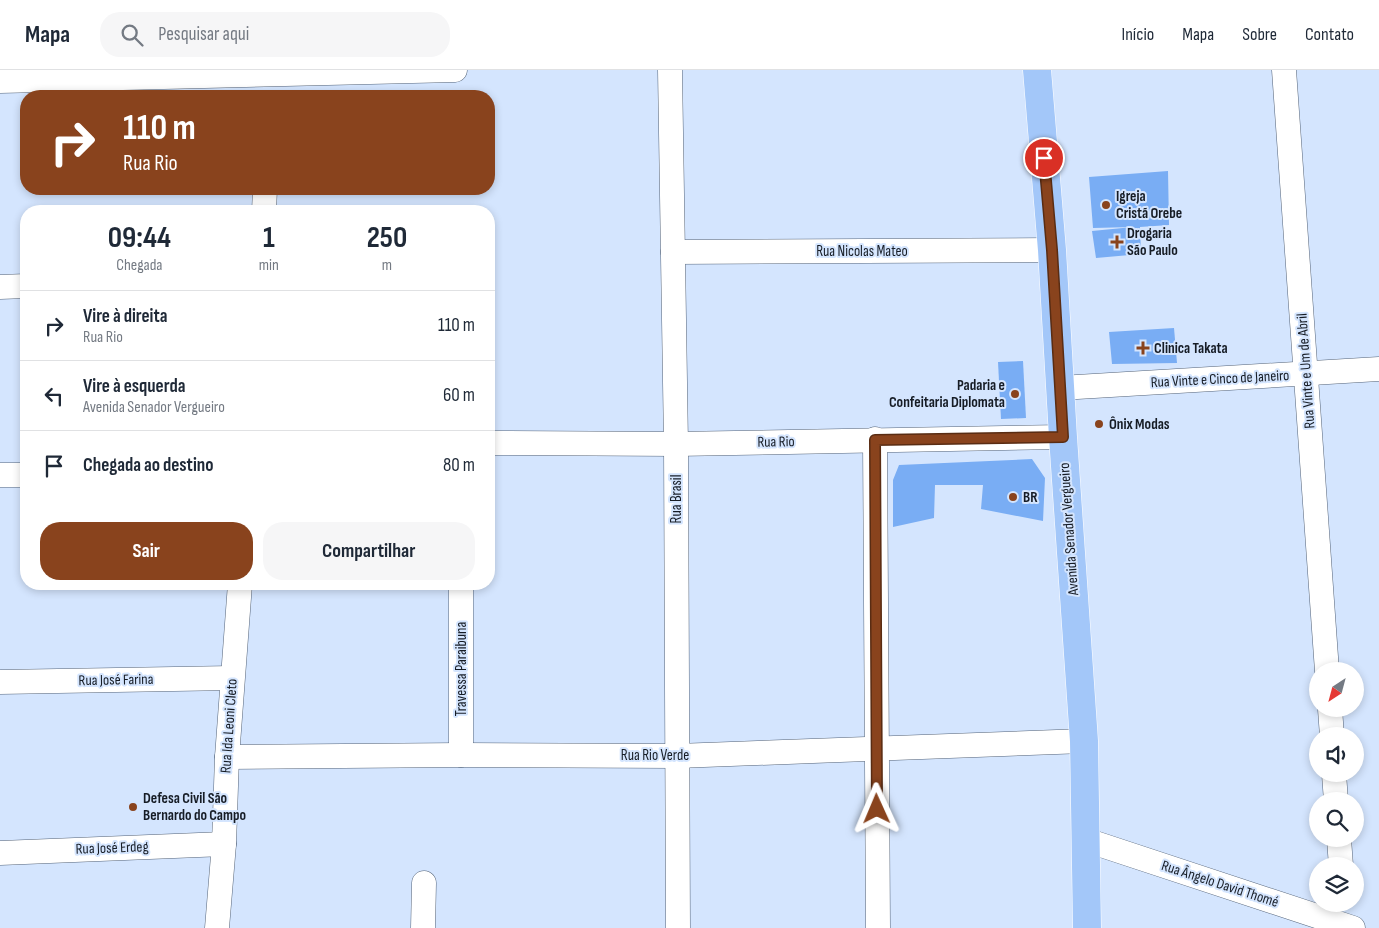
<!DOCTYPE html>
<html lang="pt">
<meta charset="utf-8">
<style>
body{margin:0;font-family:"Sofia Sans Condensed",sans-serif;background:#f6f6f7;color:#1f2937;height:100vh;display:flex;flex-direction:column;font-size:19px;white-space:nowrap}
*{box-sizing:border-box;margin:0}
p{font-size:16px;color:#747a83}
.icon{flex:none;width:28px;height:28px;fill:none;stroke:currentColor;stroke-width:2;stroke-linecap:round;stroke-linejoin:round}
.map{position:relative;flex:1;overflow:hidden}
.panel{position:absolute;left:20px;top:135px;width:475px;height:385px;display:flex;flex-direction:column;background:#fff;border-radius:20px;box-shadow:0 2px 8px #0003}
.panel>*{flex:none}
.banner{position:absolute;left:20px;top:20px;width:475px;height:105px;border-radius:20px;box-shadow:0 2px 8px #0003;background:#89431d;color:#fff;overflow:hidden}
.needle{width:32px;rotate:216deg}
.controls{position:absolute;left:1309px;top:592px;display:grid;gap:10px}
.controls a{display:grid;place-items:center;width:55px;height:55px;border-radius:50%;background:#fff;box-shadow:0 2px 8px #0003;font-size:25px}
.pin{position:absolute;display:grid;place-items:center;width:42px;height:42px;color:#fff;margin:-21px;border:2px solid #fff;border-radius:50%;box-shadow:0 1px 5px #0007}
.me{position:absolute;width:55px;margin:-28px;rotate:359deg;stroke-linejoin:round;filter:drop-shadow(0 0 4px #0008)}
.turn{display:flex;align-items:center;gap:18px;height:105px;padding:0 20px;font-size:22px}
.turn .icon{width:65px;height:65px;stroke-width:2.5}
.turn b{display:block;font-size:35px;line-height:42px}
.eta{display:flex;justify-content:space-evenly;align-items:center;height:85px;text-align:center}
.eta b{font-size:30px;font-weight:700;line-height:35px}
.primary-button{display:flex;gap:10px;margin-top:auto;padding:10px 20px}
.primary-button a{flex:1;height:58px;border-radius:20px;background:#89431d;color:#fff;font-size:20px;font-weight:700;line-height:58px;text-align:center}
.primary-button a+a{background:#f6f6f7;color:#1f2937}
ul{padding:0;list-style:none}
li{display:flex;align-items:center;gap:15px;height:70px;padding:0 20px;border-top:1px solid #e0e1e3}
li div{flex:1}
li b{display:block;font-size:19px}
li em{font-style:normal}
header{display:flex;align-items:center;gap:30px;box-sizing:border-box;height:70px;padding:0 25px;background:#fff;border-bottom:1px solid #e0e1e3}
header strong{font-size:24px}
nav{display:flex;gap:28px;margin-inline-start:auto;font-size:18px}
.search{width:350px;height:45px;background:#f6f6f7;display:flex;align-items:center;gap:12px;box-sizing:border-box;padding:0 18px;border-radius:20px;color:#747a83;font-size:19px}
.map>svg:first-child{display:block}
.building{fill:#79adf4}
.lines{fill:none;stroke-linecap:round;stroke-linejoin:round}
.minor-casing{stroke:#556479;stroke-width:25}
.major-casing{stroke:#fff;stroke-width:29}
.minor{stroke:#fff;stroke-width:24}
.major{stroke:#a3c7f9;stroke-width:28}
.route-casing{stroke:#592c13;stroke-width:12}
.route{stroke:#89431d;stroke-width:9}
.poi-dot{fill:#89431d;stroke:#d4e5fe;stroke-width:2}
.labels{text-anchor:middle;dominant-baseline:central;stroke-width:4;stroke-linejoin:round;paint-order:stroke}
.poi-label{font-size:15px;font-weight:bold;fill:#161c25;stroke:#d4e5fe;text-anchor:start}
.street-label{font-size:15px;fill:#161c25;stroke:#d4e5fe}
</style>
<header>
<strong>Mapa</strong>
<div class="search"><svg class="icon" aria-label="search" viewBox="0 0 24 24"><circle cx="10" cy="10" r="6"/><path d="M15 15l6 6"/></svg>Pesquisar aqui</div>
<nav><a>Início</a><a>Mapa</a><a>Sobre</a><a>Contato</a></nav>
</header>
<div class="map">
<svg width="1379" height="858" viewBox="0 0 1379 858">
<rect width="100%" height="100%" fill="#d4e5fe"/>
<!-- building -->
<g class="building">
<path d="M 1168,101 L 1169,155 L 1140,157 L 1141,184 L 1096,188 L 1092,161 L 1133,157 L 1093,158 L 1089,107 Z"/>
<path d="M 1174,258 L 1177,293 L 1112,294 L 1109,262 Z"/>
<path d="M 1023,291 L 1026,348 L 1001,349 L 998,292 Z"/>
<path d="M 1032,389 L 1045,408 L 1043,451 L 981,439 L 983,415 L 935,415 L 934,448 L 893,457 L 893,410 L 899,395 Z"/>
</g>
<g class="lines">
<!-- minor casing -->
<g class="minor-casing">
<g id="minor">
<path d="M 670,0 L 676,374 L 678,858"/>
<path d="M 1284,0 L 1327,601"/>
<path d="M 0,11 L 455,0"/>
<path d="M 264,141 L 265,119"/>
<path d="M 673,182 L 1052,180"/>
<path d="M 0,217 L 26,216"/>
<path d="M 1060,318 L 1379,299"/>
<path d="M 875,369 L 878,858"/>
<path d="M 489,373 L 676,374 L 1063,367"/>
<path d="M 0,405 L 26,405"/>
<path d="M 461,514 L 461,685"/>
<path d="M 0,612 L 232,608"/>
<path d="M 1330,639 L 1332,666"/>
<path d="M 227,687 L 461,685 L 677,686 L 1084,671"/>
<path d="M 1334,704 L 1336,731"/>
<path d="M 1339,769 L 1341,796"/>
<path d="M 1086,770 L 1353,858"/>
<path d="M 0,783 L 224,774"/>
<path d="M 217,858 L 224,774 L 227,687 L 240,514"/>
<path d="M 423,858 L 424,813"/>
</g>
</g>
<!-- major casing -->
<g class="major-casing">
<path id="major" d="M 1037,0 L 1052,180 L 1063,367 L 1084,671 L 1087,858"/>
</g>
<!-- minor -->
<use href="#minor" class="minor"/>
<!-- major -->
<use href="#major" class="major"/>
</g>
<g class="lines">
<!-- route casing -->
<g class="route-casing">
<path id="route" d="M 877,739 L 875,370 L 1063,367 L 1052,180 L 1044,88"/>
</g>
<!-- route -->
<use href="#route" class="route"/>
</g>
<!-- markers -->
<g class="poi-dot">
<circle cx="1106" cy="135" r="5"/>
<path d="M1114.5 164.5h5v5h5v5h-5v5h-5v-5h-5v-5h5z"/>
<path d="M1140.5 270.5h5v5h5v5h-5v5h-5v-5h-5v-5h5z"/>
<circle cx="1015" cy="324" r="5"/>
<circle cx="1099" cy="354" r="5"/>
<circle cx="1013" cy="427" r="5"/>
<circle cx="133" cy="737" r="5"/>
</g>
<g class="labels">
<!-- poi labels -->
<g class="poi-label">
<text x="1116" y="126">Igreja<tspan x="1116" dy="17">Cristã Orebe</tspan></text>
<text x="1127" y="163">Drogaria<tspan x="1127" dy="17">São Paulo</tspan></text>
<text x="1154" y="278">Clinica Takata</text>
<text x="1005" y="315" text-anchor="end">Padaria e<tspan x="1005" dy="17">Confeitaria Diplomata</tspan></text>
<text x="1109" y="354">Ônix Modas</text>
<text x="1023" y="427">BR</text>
<text x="143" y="728">Defesa Civil São<tspan x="143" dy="17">Bernardo do Campo</tspan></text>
</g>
<!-- street labels -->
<g class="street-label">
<text x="862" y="181">Rua Nicolas Mateo</text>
<text transform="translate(1306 301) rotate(-94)">Rua Vinte e Um de Abril</text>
<text transform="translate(1220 309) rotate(-3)">Rua Vinte e Cinco de Janeiro</text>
<text transform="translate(776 372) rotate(-1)">Rua Rio</text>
<text transform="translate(676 429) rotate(-90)">Rua Brasil</text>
<text transform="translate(1069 459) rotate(-94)">Avenida Senador Vergueiro</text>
<text transform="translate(461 599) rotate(-90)">Travessa Paraibuna</text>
<text transform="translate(116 610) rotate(-1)">Rua José Farina</text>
<text transform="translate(229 656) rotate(-86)">Rua Ida Leoni Cleto</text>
<text x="655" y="685">Rua Rio Verde</text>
<text transform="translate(112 778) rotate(-2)">Rua José Erdeg</text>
<text transform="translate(1220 814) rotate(18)">Rua Ângelo David Thomé</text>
</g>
</g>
</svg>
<div class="controls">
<a><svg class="needle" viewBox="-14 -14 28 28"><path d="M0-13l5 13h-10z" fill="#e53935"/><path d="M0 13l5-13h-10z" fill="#747a83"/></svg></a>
<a><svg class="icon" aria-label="sound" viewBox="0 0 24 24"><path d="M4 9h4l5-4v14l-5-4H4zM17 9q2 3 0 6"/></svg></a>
<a><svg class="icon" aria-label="search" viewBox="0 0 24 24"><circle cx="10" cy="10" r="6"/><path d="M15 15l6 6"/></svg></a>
<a><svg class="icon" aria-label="layers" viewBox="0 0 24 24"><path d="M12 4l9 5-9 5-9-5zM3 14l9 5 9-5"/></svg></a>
</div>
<div class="pin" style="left:1044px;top:88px;background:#d93025"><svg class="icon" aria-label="arrive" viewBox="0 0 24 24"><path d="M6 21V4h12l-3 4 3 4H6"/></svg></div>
<svg class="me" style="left:877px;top:739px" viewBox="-20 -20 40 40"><path d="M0-17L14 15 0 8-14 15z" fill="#89431d" stroke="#fff" stroke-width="4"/></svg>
<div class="banner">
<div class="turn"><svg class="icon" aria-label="right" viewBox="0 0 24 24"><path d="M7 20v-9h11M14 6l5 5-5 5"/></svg><div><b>110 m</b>Rua Rio</div></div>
</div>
<section class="panel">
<div class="eta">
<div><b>09:44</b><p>Chegada</p></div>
<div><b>1</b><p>min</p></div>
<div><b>250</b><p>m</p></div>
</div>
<ul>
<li><svg class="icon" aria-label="right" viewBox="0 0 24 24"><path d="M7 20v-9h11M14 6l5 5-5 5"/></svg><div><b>Vire à direita</b><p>Rua Rio</p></div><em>110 m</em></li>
<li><svg class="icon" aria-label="left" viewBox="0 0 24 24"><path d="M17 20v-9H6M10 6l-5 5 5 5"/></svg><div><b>Vire à esquerda</b><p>Avenida Senador Vergueiro</p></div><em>60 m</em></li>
<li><svg class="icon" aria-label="arrive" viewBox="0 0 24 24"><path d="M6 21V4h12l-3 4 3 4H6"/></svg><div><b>Chegada ao destino</b></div><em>80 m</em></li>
</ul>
<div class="primary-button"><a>Sair</a><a>Compartilhar</a></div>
</section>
</div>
